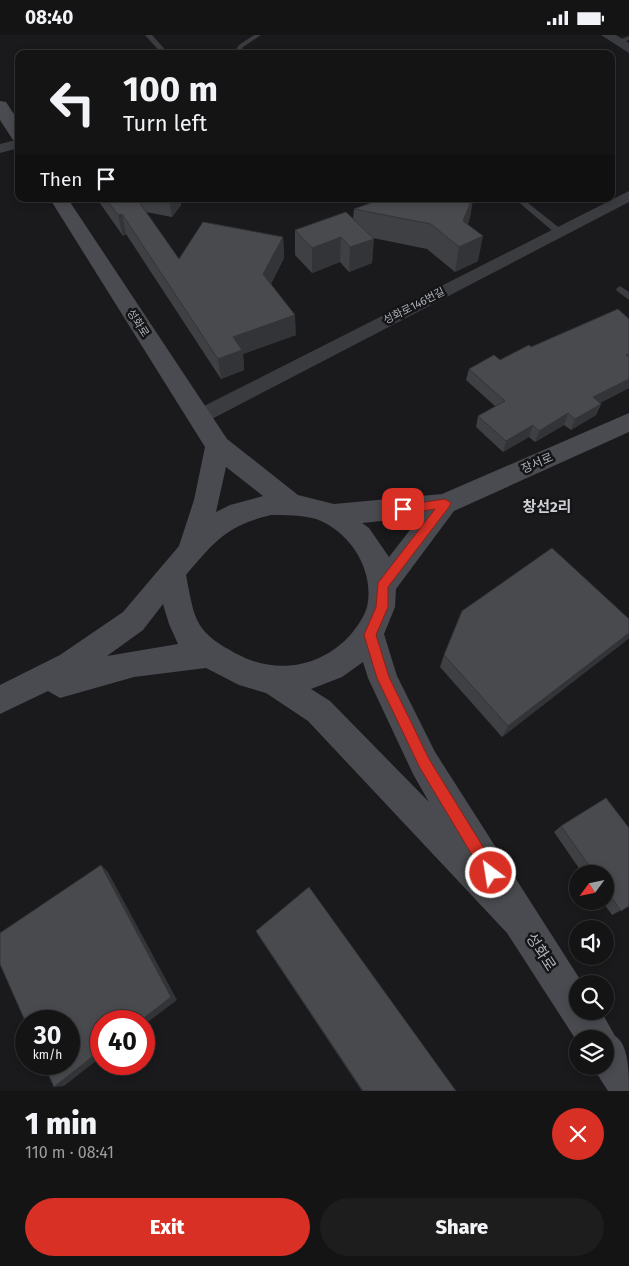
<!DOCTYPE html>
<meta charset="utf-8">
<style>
body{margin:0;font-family:"Fira Sans","Noto Sans KR",sans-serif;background:#1d1d1e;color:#f1f3f6;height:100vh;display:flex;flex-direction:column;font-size:19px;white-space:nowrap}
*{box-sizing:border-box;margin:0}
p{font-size:16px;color:#9d9ea0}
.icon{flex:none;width:28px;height:28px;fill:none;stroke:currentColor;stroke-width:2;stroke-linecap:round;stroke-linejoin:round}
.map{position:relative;height:1056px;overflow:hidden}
.side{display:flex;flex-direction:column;background:#141415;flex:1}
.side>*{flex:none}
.banner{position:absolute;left:15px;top:15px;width:600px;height:152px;border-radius:10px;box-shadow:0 2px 8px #0003,0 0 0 1px #333334;background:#141415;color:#f1f3f6;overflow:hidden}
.needle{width:32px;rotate:237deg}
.buttons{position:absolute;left:569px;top:830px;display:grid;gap:10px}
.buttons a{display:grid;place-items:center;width:45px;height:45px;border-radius:50%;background:#141415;box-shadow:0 2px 8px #0003,0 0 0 1px #333334;font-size:25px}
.speed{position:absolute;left:15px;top:975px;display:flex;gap:10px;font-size:25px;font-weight:700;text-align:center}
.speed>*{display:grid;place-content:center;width:65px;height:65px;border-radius:50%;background:#141415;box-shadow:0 2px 8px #0003,0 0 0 1px #333334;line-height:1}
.speed small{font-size:12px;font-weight:400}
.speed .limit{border:8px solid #d22;background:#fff;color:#111}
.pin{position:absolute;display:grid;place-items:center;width:42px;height:42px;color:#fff;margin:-21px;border-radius:10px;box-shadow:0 2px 8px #0006}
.me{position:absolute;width:55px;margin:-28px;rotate:329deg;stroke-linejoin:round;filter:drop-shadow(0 0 4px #0008)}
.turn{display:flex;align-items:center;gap:18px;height:105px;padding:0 25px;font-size:22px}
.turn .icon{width:65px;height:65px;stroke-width:2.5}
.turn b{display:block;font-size:35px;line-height:42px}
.then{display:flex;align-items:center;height:48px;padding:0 25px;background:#0003;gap:10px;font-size:19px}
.round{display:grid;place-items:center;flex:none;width:52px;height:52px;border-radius:26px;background:#1d1d1e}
.head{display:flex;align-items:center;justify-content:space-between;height:85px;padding:0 25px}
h1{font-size:30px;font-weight:800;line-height:38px}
.cta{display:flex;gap:10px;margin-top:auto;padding:10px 25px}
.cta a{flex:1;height:58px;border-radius:30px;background:#d93025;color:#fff;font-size:20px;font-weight:800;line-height:58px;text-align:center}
.cta a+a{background:#1d1d1e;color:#f1f3f6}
.status{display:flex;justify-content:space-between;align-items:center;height:35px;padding:0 25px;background:#141415;direction:ltr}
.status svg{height:14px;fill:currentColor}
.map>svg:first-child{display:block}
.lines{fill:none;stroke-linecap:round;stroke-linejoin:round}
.lane{fill:#3b3c40;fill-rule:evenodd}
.street{fill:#3b3c40;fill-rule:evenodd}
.secondary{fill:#494b50;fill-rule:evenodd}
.wall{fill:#3f4043}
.shaded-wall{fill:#333437}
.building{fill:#494a4e;stroke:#333437}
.route{fill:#d93025;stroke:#8d1f18}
.labels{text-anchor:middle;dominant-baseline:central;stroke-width:5;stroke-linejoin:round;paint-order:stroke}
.far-street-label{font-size:11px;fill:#aeb1ba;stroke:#151517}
.street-label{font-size:12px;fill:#aeb1ba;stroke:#151517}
.quarter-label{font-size:15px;font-weight:bold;fill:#ced0d6;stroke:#151517}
.near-street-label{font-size:15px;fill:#aeb1ba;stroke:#151517}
</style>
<div class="status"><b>08:40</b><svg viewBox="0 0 49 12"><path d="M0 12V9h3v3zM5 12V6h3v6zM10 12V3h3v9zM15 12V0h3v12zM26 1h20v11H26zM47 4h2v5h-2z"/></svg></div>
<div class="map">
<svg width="629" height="1056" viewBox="0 0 629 1056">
<rect width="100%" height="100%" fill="#1a1a1c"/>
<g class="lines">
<!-- lane -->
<g class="lane">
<path d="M 145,0 L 152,0 L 169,19 L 162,19 Z"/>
<path d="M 254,0 L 261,0 L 243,12 L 239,19 L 233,19 L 239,10 Z"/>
<path d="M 629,1 L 629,5 L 617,9 L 614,7 Z"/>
<path d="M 515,164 L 523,164 L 562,195 L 562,199 L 556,199 Z"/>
<path d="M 620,251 L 629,257 L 629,265 L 617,256 L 616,254 Z"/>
</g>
<!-- street -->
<g class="street">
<path d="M 601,0 L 616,0 L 629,8 L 629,18 Z"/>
<path d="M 19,104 L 19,113 L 0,118 L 0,109 Z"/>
<path d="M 629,156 L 629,167 L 206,387 L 199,389 L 192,387 L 189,382 L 192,377 Z"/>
</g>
<!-- secondary -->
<g class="secondary">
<path d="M 0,66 L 6,67 L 19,87 L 19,106 L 13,105 L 0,85 Z"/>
<path d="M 50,164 L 68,164 L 227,404 L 298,460 L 334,469 L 442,459 L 629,378 L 629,397 L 454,476 L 396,554 L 395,572 L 384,599 L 397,641 L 435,717 L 583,949 L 578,949 L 578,976 L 601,976 L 615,1001 C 629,1009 629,1039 629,1056 L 608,1056 L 592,1031 L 605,1031 L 605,1004 L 578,1004 L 578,1008 L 507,898 L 308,686 L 266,658 L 239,650 L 206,633 L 134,642 L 60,663 L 48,656 L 0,679 L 0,650 L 60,620 L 123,577 L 179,511 L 194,465 L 205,412 ZM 226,432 L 263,461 L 230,470 L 216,477 ZM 271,480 C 286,480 302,480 316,484 C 351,497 375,536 367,572 C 364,582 358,590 352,598 C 323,632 277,640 239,620 C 195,597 195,587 186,540 C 215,506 226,491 271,480 ZM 420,482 L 389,522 L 369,493 L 362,488 ZM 163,569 L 169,589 L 178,609 L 107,621 L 143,595 ZM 363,627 L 368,643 L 413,739 L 429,767 L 330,666 L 311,654 L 342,642 Z"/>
</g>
</g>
<!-- wall -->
<g class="wall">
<path d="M 97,164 L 180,164 L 181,170 L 172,182 L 146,177 L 179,224 L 283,202 L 284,223 L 271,249 L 296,300 L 243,319 L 244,335 L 221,344 L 126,199 L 123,201 Z"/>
<path d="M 369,164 L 473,164 L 470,182 L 468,189 L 478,226 L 455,237 L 427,214 L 373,203 L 372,228 L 349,237 L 340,227 L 312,238 L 295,220 L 295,195 L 353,184 L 354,174 L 372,167 Z"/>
<path d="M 629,284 L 629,353 L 600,368 L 601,369 L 596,380 L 571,395 L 564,390 L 535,407 L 529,402 L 503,417 L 476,392 L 478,381 L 496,372 L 466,345 L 469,334 L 500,325 L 531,312 Z"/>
<path d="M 629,584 L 629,602 L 628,604 L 502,702 L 440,632 L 444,620 Z"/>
<path d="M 606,763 L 629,793 L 629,871 L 612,880 L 602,866 L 605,866 L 605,839 L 583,839 L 554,797 L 561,791 Z"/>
<path d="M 256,896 L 456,1056 L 362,1056 L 258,900 Z"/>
</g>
<!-- shaded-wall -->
<g class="shaded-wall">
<path d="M 169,164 L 180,164 L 181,170 L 172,182 Z"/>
<path d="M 472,164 L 473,164 L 470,182 L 459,211 L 463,186 Z"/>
<path d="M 122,179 L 126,199 L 123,201 L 118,180 Z"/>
<path d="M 483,201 L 478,226 L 455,237 L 459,212 Z"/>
<path d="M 283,202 L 284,223 L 265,260 L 263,239 Z"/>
<path d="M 341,202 L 340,227 L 312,238 L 312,213 Z"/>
<path d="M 374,204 L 372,228 L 349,237 L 350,212 Z"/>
<path d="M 295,280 L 296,300 L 243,319 L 244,335 L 221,344 L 218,324 L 233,302 Z"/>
<path d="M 629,344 L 629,353 L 588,374 L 593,362 Z"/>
<path d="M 601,369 L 596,380 L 571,395 L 575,384 Z"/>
<path d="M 568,378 L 564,390 L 535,407 L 539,396 Z"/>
<path d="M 533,390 L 529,402 L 503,417 L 506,406 Z"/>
<path d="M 629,598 L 629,602 L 628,604 L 502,702 L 508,691 Z"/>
<path d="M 101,830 L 108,837 L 177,965 L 144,990 L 144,986 L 140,986 Z"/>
<path d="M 101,1015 L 101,1022 L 64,1051 L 54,1052 Z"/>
</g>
<!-- building -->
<g class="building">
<path d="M 273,16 L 276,19 L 270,19 Z"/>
<path d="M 106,164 L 137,164 L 179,224 L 203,187 L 283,202 L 263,239 L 295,280 L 233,302 L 242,315 L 218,324 L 122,179 L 118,180 Z"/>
<path d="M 382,164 L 472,164 L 463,186 L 483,201 L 459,212 L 431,189 L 354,174 Z"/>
<path d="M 346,177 L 374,204 L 350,212 L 341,202 L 312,213 L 295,195 Z"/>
<path d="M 618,274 L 629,284 L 629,319 L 626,320 L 629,323 L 629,344 L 593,362 L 601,369 L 575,384 L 568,378 L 539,396 L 533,390 L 506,406 L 478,381 L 505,366 L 469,334 L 494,320 L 500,325 L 529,310 L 531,312 Z"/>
<path d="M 552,513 L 629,584 L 629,598 L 508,691 L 444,620 L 462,576 Z"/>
<path d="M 606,763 L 629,793 L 629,871 L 621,876 L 605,853 L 605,839 L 595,839 L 561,791 Z"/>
<path d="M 101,830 L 171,962 L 140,986 L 101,986 L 101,1015 L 54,1052 L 44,1029 L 69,1029 L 69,986 L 26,986 L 26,988 L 0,929 L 0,898 Z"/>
<path d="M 309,852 L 456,1056 L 363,1056 L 256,896 Z"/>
</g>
<!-- route -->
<path class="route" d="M 445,464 L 451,468 L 449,472 L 388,552 L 388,572 L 376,600 L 389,642 L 429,724 L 496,833 L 499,838 L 496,843 L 491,845 L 486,843 L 420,733 L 377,643 L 364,600 L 376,572 L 378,548 L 435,474 L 403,479 L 399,477 L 399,471 Z"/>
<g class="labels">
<!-- far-street labels -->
<g class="far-street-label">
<text transform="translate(414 271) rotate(-27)">성화로146번길</text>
<text transform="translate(138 288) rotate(57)">성화로</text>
</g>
<!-- street labels -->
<g class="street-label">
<text transform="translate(537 428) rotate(-24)">장서로</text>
</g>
<!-- quarter labels -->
<g class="quarter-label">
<text x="547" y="472">창선2리</text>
</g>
<!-- near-street labels -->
<g class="near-street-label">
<text transform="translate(541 917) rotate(57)">성화로</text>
</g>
</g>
</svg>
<div class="buttons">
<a><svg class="needle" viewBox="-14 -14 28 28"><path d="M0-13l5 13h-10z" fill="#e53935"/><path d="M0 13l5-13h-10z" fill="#9d9ea0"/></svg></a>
<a><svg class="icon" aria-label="sound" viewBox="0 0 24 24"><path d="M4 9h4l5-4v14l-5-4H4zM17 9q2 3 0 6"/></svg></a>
<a><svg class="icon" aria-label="search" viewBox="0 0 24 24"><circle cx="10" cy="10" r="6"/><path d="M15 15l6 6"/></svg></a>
<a><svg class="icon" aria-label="layers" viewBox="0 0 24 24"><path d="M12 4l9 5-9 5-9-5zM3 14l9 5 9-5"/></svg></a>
</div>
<div class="speed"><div>30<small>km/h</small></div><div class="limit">40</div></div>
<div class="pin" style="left:403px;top:474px;background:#d93025"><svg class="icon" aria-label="arrive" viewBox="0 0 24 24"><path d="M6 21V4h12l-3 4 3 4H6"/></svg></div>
<svg class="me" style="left:491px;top:838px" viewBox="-20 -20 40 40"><circle r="17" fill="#d93025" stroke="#fff" stroke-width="3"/><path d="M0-11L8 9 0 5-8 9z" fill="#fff"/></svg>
<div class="banner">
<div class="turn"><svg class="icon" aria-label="left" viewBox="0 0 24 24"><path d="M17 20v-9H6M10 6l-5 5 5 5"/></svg><div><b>100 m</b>Turn left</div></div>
<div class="then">Then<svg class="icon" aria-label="arrive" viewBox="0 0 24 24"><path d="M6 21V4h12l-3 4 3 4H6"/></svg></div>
</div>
</div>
<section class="side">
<div class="head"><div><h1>1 min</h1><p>110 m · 08:41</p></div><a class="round" style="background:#d93025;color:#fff"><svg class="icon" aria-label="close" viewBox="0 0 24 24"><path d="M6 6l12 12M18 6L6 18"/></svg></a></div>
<div class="cta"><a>Exit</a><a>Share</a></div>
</section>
